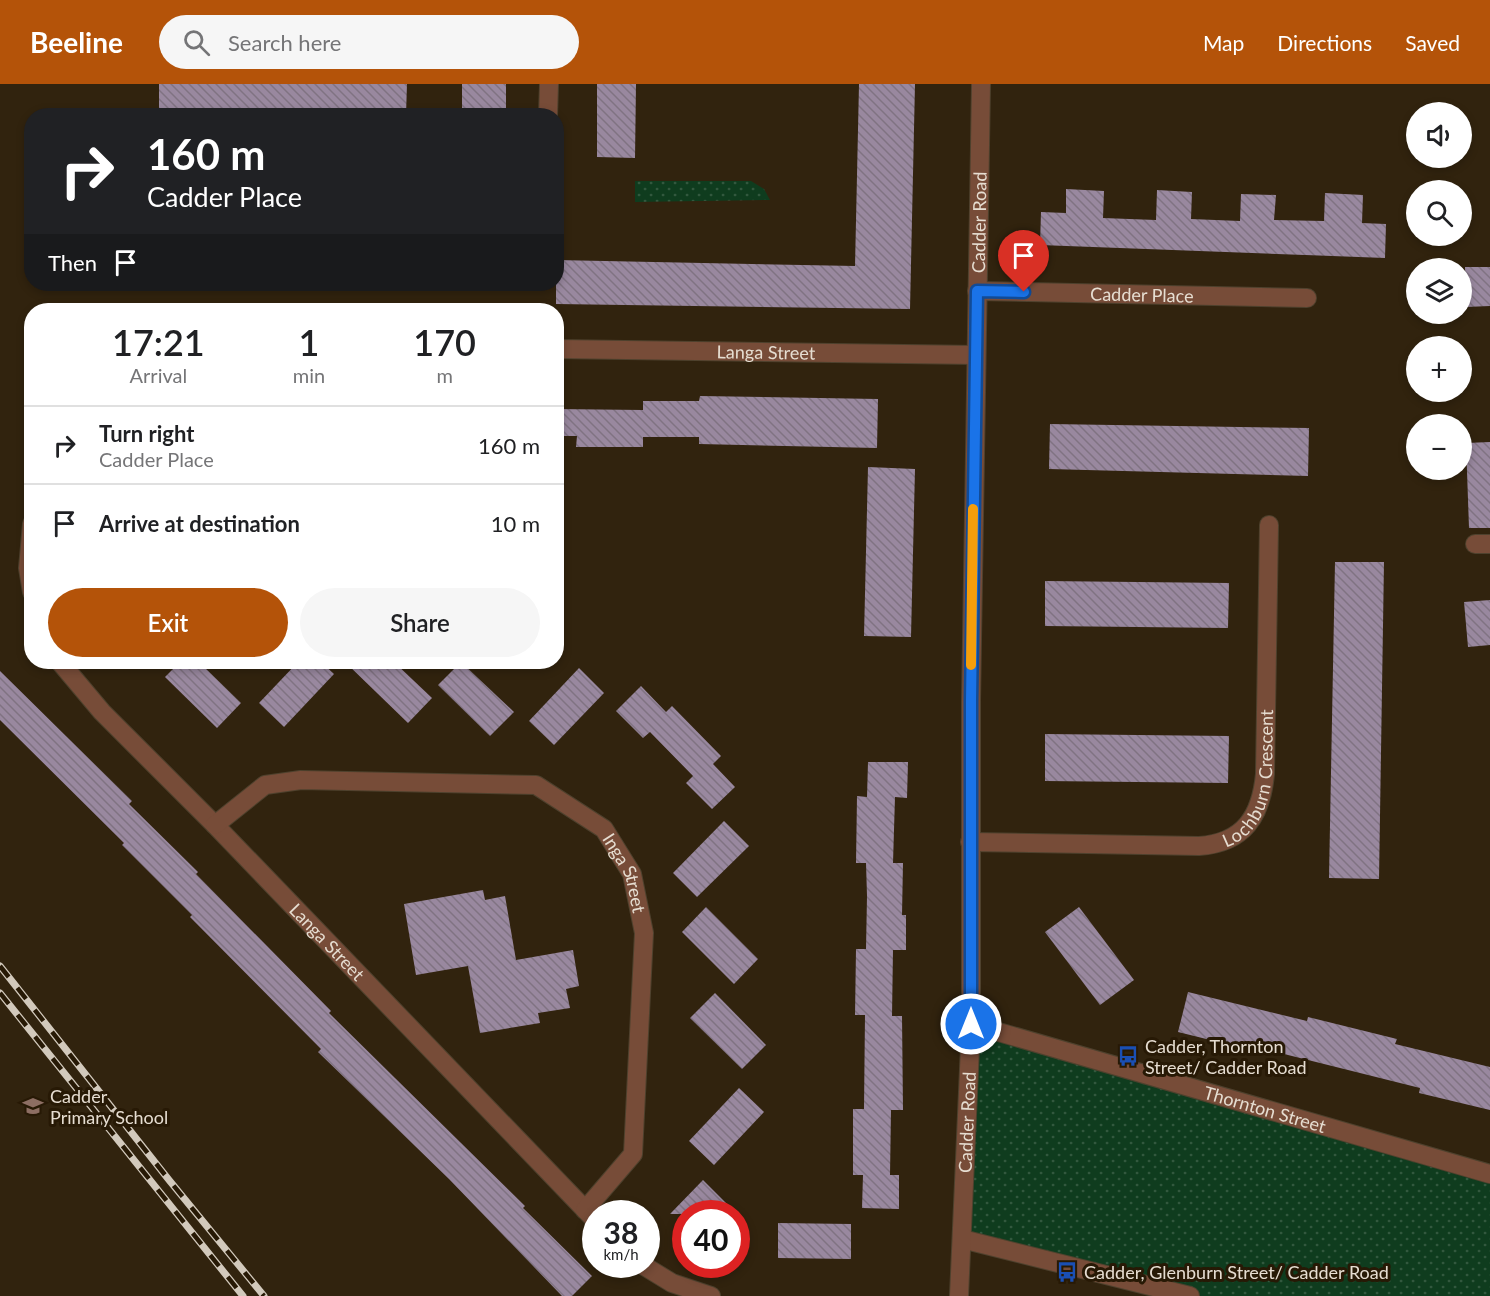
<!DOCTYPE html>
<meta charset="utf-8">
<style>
body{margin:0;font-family:Lato,sans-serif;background:#f6f6f6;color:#202124;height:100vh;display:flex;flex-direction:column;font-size:22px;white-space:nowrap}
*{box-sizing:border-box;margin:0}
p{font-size:20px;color:#757577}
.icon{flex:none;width:33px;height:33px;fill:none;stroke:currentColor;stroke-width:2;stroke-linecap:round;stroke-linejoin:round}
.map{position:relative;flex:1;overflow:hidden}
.side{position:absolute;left:24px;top:219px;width:540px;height:366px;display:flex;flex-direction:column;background:#fff;border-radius:24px;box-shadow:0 3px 9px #0003}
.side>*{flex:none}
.banner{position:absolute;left:24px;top:24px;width:540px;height:183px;border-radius:24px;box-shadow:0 3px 9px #0003;background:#202124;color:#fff;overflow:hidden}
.buttons{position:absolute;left:1406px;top:18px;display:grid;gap:12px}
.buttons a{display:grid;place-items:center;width:66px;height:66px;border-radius:50%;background:#fff;box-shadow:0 3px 9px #0003;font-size:30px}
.speed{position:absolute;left:582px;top:1116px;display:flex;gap:12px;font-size:30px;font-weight:700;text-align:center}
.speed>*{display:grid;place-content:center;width:78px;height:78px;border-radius:50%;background:#fff;box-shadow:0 3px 9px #0003;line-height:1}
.speed small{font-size:15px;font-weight:400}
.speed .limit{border:9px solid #d22;background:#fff;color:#111}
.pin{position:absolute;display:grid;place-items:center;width:51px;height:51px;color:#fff;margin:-62px -26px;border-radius:50% 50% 50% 0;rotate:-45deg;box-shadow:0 0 6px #0007}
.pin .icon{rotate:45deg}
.me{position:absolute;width:66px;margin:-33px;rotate:0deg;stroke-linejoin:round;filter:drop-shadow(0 0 4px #0008)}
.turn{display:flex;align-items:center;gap:21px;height:126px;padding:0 24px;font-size:27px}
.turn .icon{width:78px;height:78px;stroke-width:2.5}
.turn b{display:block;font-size:42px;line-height:51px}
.then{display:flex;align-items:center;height:57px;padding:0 24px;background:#0003;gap:12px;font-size:22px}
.eta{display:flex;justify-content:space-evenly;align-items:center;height:102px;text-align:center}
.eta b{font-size:36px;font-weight:600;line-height:42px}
.button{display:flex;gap:12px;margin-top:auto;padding:12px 24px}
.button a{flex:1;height:69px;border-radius:36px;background:#b45309;color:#fff;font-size:24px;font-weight:600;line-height:69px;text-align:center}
.button a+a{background:#f6f6f6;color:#202124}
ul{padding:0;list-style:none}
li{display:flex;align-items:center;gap:18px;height:78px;padding:0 24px;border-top:2px solid #e0e0e0}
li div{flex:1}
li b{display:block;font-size:22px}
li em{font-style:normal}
header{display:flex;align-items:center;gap:36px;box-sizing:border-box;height:84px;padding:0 30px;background:#b45309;color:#fff}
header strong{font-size:28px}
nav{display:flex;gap:33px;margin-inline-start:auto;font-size:21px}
.search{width:420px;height:54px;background:#f6f6f6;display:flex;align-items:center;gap:15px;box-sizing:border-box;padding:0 21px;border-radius:33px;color:#757577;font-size:22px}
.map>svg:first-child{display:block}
.park{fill:url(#park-dots)}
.building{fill:url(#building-back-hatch)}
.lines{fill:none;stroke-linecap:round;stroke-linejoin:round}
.minor-casing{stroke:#4e412d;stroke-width:20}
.minor{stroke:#774c38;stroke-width:18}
.rail-casing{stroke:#d2c9bc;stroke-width:7}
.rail{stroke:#271905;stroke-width:4.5;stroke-dasharray:14;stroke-linecap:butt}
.route-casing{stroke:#114b97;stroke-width:15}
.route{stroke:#1a73e8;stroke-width:10}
.slow{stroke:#f59e0b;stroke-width:10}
.labels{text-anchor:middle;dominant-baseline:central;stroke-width:6;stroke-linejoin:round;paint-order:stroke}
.street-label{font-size:18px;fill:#e6ddd1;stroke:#271905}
.poi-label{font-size:18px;fill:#e6ddd1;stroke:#271905;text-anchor:start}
</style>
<header>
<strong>Beeline</strong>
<div class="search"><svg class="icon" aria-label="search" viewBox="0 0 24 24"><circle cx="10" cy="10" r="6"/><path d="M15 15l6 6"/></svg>Search here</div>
<nav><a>Map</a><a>Directions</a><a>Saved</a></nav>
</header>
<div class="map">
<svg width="1490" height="1212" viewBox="0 0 1490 1212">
<defs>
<pattern id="park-dots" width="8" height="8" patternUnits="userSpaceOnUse" patternTransform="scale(1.5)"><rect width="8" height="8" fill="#0f3c1e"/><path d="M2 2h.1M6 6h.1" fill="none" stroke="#32583e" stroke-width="1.8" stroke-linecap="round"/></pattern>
<pattern id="building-back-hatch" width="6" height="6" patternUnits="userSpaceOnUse" patternTransform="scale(1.5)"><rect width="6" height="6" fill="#99889f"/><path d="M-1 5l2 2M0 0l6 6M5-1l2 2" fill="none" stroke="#807382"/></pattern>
</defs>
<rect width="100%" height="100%" fill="#31230e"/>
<!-- park -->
<g class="park">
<path d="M 635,97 L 751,97 L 764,105 L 770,116 L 635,118 Z"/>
<path d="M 975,948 L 1490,1095 L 1490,1212 L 1201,1212 L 969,1155 Z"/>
</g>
<!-- building -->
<g class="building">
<path d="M 159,0 L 407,0 L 406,31 L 159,27 Z"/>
<rect x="462" y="0" width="44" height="32"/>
<path d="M 597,0 L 636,0 L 635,74 L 597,73 Z"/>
<path d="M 859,0 L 915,0 L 910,225 L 556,220 L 556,176 L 855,182 Z"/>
<path d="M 1066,105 L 1104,107 L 1103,134 L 1156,136 L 1157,106 L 1192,108 L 1191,135 L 1240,137 L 1241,110 L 1276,111 L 1274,136 L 1324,137 L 1325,109 L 1363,111 L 1362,139 L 1386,140 L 1385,174 L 1040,161 L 1041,128 L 1066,129 Z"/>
<path d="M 1465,183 L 1490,183 L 1490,222 L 1466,223 Z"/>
<path d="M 700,312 L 878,315 L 877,364 L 699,360 L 699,353 L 643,353 L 643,363 L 576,363 L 577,352 L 556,352 L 556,325 L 643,326 L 643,317 L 699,317 Z"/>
<path d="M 1050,340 L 1309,344 L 1308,392 L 1049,385 Z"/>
<path d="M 1490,358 L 1490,444 L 1469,444 L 1466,359 Z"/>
<path d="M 868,383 L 915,385 L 911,553 L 864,552 Z"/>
<path d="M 1335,478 L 1384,478 L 1379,795 L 1329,794 Z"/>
<path d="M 1045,497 L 1229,499 L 1228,544 L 1045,542 Z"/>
<path d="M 1490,516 L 1490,561 L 1468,563 L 1464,518 Z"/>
<path d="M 180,578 L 199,578 L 241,619 L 217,644 L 165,593 Z"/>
<path d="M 298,578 L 321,578 L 334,590 L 284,643 L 259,619 Z"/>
<path d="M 345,578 L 394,578 L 432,614 L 408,639 Z"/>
<path d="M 461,578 L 514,628 L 490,652 L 438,601 Z"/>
<path d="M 579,584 L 604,609 L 554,661 L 529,637 Z"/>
<path d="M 0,587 L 132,717 L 129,720 L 198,788 L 196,790 L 331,927 L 329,929 L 525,1122 L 523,1124 L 592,1192 L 572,1212 L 562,1212 L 449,1095 L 318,968 L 321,965 L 190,833 L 192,831 L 122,761 L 124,759 L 0,636 Z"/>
<path d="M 641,602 L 666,628 L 672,622 L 721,672 L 713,680 L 735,703 L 712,725 L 686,699 L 693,692 L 650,648 L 643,654 L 616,627 Z"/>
<path d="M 1045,650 L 1229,652 L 1228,699 L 1045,697 Z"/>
<path d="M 868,678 L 908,678 L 907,714 L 895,713 L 893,779 L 903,779 L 902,831 L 906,831 L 906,866 L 893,866 L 892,932 L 902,932 L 903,1026 L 891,1026 L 890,1091 L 899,1091 L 899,1125 L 862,1124 L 863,1091 L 853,1091 L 853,1025 L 864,1025 L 865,931 L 855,931 L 856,865 L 866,865 L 867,812 L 866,779 L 856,779 L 857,712 L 867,713 Z"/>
<path d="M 724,737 L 749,762 L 697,813 L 673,789 Z"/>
<path d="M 483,806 L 485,816 L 505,812 L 516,876 L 573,866 L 579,902 L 566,905 L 570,924 L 538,929 L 540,939 L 480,949 L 468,882 L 416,891 L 404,820 Z"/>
<path d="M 706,823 L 758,875 L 734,900 L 682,848 Z"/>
<path d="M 1079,823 L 1134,896 L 1100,921 L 1045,848 Z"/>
<path d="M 1188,908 L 1307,937 L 1308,933 L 1397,955 L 1395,960 L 1490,983 L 1490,1026 L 1419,1009 L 1420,1004 L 1268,966 L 1267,970 L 1178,948 Z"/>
<path d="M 715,909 L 766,961 L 742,985 L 690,934 Z"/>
<path d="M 739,1004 L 764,1028 L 714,1081 L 689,1057 Z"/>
<path d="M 703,1096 L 737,1130 L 670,1130 Z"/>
<path d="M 778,1139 L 851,1140 L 851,1175 L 778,1174 Z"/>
</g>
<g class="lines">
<!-- minor casing -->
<g class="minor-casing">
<g id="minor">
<path d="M 548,32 L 549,0"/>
<path id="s1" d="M 977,207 L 1307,214"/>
<path id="s2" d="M 556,265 L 976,271"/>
<path d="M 32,440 L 28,484 L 32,508"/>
<path d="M 1475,460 L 1490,460"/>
<path id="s3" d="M 60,578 L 102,628 L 215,741 L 596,1137"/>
<path id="s4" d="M 215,741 L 265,701 L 301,696 L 536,701 L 604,745 L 632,790 L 644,849 L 633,1070 L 585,1126"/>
<path id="s5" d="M 970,758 L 1199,762 C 1244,759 1261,732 1265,690 L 1269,441"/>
<path id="s6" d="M 971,940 L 1490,1090"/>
<path d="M 962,1155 L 1190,1212"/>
<path d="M 641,1180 L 672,1199 L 711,1212"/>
<path id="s7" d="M 959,1212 L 971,940 L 971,617 L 981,0"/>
</g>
</g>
<!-- minor -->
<use href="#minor" class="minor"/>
<!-- rail casing -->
<g class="rail-casing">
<g id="rail">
<path d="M 0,882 L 169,1096 L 264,1212"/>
<path d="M 0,909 L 243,1212"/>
</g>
</g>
<!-- rail -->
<use href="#rail" class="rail"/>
</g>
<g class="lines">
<!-- route casing -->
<g class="route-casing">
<path id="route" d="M 971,940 L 971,617 L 977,207 L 1024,208"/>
</g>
<!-- route -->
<use href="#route" class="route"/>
<!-- slow -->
<path class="slow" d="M 971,581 L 973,425"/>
</g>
<!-- icons -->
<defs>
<g id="bus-bare" transform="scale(1.62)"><path d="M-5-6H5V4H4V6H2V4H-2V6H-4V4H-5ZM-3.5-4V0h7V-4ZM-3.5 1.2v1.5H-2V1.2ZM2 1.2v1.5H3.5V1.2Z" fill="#1a4fb4" stroke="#271905" stroke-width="2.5" paint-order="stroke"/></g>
<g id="school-bare" transform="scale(1.62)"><path d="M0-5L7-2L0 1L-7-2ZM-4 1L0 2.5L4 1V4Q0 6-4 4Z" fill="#8d6e63" stroke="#271905" stroke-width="2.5" paint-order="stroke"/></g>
</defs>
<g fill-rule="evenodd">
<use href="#bus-bare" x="1128" y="972"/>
<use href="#school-bare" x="33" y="1022"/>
<use href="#bus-bare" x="1067" y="1188"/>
</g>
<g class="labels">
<!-- street labels -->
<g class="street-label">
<text stroke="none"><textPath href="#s7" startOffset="1074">Cadder Road</textPath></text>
<text stroke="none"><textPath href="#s1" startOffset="165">Cadder Place</textPath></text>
<text stroke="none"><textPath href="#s2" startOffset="210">Langa Street</textPath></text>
<text stroke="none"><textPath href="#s5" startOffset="328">Lochburn Crescent</textPath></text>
<text stroke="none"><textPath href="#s4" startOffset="466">Inga Street</textPath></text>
<text stroke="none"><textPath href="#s3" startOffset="387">Langa Street</textPath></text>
<text stroke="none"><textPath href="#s6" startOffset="306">Thornton Street</textPath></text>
<text stroke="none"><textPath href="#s7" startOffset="174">Cadder Road</textPath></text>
</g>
<!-- poi labels -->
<g class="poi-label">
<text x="1145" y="962">Cadder, Thornton<tspan x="1145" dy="21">Street/ Cadder Road</tspan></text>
<text x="50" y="1012">Cadder<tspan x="50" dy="21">Primary School</tspan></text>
<text x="1084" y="1188">Cadder, Glenburn Street/ Cadder Road</text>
</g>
</g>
</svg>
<div class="buttons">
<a><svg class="icon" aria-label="sound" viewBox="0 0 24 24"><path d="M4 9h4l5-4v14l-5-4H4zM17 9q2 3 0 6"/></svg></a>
<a><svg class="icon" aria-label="search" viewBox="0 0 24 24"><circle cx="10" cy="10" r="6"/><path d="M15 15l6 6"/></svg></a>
<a><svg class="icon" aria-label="layers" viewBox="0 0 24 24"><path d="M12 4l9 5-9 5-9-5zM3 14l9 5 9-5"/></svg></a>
<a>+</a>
<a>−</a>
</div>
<div class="speed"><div>38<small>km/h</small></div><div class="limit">40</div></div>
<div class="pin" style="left:1024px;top:208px;background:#d93025"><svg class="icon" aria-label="arrive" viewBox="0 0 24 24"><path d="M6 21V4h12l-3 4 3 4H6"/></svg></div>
<svg class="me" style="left:971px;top:940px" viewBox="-20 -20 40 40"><circle r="17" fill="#1a73e8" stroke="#fff" stroke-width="3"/><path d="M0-11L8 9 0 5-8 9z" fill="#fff"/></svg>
<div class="banner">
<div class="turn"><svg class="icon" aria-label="right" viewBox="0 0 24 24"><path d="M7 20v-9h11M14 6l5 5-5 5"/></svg><div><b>160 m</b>Cadder Place</div></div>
<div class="then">Then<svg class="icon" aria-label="arrive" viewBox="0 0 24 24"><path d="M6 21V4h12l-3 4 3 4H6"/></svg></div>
</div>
<section class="side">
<div class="eta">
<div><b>17:21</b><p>Arrival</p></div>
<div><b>1</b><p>min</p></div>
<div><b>170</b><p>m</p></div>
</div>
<ul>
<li><svg class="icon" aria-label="right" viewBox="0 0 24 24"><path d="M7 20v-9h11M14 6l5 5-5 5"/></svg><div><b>Turn right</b><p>Cadder Place</p></div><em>160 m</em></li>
<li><svg class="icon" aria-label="arrive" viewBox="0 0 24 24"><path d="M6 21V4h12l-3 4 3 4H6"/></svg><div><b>Arrive at destination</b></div><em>10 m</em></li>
</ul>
<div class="button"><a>Exit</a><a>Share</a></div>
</section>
</div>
